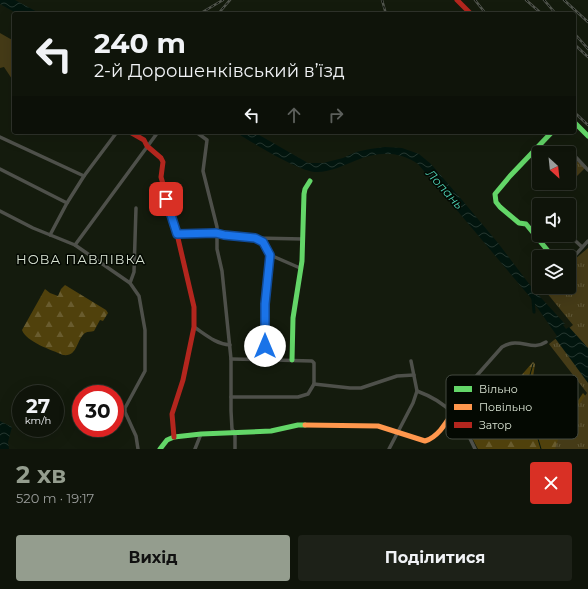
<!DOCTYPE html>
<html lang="uk">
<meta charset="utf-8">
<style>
body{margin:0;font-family:Montserrat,sans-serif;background:#1d2118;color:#f1f3f6;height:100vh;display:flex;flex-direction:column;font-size:15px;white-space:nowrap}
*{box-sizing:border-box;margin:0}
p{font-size:13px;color:#9b9e9c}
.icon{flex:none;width:22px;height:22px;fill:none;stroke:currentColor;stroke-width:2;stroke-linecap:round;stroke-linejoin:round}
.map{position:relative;height:449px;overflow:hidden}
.side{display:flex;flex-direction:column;background:#0f140a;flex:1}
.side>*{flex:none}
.top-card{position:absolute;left:12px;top:12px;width:564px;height:122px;border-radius:4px;box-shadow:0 4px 16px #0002,0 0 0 1px #2f332b;background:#0f140a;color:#f1f3f6;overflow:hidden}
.needle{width:26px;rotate:153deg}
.buttons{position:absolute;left:532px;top:146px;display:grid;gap:8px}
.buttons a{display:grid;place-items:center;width:44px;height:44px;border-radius:4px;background:#0f140a;box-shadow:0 4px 16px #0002,0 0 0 1px #2f332b;font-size:20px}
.speed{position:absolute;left:12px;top:385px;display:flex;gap:8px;font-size:20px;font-weight:700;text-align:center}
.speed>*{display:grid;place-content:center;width:52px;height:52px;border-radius:50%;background:#0f140a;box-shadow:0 4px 16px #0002,0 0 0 1px #2f332b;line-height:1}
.speed small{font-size:10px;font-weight:400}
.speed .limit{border:6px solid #d22;background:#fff;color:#111}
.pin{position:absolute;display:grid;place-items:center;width:34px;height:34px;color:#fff;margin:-17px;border-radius:8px;box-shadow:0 2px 6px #0006}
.me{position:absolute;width:44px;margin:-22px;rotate:0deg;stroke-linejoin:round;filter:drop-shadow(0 0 3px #0008)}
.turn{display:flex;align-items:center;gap:14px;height:84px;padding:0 16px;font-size:18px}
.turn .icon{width:52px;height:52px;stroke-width:2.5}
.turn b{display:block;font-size:28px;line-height:34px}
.lanes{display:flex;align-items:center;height:38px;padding:0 16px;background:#0003;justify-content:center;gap:20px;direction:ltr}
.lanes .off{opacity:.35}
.round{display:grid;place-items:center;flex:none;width:42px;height:42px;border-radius:4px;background:#1d2118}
.overview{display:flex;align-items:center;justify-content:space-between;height:68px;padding:0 16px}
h1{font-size:24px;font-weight:700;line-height:30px;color:#949d8e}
.primary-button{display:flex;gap:8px;margin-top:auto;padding:8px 16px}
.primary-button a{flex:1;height:46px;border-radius:4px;background:#949d8e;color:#111;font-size:16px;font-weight:700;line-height:46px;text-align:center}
.primary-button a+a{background:#1d2118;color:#f1f3f6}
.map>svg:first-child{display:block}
.green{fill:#453b17}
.forest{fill:url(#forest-firs)}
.park{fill:url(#park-tufts)}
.water{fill:url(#water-waves)}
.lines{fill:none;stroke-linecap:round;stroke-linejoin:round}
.stream{stroke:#02150e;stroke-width:1}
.canal{stroke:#02150e;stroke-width:3}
.street{stroke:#4e504a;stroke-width:3.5}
.fast{stroke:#63d668;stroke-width:5}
.slow{stroke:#ff974d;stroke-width:5}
.jam{stroke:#b3261e;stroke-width:5}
.rail-casing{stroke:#52564e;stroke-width:2.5}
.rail{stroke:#040902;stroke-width:1;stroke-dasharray:3;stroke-linecap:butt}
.route-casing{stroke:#114b97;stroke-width:10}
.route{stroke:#1a73e8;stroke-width:7}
.labels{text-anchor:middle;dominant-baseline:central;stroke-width:3;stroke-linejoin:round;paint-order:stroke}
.water-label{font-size:12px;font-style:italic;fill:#51d8ba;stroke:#040902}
.quarter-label{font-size:13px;letter-spacing:1px;fill:#d9e3d3;stroke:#040902}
.key{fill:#040902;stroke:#444a41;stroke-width:1}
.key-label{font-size:11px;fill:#d9e3d3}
</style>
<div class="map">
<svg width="588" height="449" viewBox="0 0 588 449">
<defs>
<pattern id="forest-firs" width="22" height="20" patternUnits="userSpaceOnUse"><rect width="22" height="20" fill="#50410c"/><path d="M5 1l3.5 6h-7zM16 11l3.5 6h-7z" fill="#695c2e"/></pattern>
<pattern id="park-tufts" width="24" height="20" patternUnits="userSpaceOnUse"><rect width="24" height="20" fill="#453b17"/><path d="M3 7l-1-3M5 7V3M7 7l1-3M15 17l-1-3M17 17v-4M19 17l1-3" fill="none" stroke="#5f5738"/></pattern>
<pattern id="water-waves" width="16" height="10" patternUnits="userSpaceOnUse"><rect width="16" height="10" fill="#02150e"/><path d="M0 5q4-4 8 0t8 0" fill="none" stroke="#263730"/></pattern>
</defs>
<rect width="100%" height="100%" fill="#141b0d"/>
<!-- green -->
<path class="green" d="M 0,33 L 14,41 L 14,82 L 4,67 L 0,68 Z"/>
<!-- forest -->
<g class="forest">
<path d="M 65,285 L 106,310 L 108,313 L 103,321 L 100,320 L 94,331 C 91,332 88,331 85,333 C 76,340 78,357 63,355 C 52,350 26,342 22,330 L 45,289 L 50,293 L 58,296 L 61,289 Z"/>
<path d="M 533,362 L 535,364 L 533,377 L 528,390 L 537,418 L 560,428 L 583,393 L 588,399 L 588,449 L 478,449 L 470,434 Z"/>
</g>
<!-- park -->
<g class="park">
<path d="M 578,161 L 585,168 L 571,182 L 569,181 L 569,171 Z"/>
<path d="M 588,248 L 588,449 L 555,449 L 560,433 L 587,393 L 549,344 L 573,325 L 542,287 L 569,287 L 569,264 Z"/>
</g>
<!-- water -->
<g class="water">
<path d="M 0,0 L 15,0 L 41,14 L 18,14 L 0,4 Z"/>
<path d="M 235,132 L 254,132 L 308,163 L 323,163 L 343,158 L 356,152 L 370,149 L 385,147 L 402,148 L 419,154 L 431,164 L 462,200 L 498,243 L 533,289 L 565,324 L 563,325 L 566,329 L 569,327 L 588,348 L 588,383 L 555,338 L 557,336 L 530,297 L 418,164 C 400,151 378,151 357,160 C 344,165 331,172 317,172 C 299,172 252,142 235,132 Z"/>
<path d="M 0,421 L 12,427 L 8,442 L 9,449 L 0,449 Z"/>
</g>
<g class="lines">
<!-- stream -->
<path class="stream" d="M 533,364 L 525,393 L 528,404 L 528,419 L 536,432 L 541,449"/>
<!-- canal -->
<path class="canal" d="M 533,299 L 534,312"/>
<!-- street -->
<g class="street">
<path d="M 196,132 L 207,140 L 203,171 L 217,227 L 217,249 L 222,271 L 231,359 L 231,411 L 232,429 L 235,433 L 235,449"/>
<path d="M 0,137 L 84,176"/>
<path d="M 570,151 L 588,170"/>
<path d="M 0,169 L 67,203"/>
<path d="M 0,211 L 33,228 L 75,245 L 130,283 L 139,296 L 145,330 L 145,371 L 125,408 L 125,412 L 136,436 L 138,449"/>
<path d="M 177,234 L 216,233 L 224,235 L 255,238 L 303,239"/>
<path d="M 50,235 L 67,203 L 84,176 L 117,132"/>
<path d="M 569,235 L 582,247"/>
<path d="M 256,238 L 263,242 L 270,255 L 300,268"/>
<path d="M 75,245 L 158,132"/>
<path d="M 569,262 L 588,241"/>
<path d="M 130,283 L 134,272 L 136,208"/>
<path d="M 194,327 C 206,335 216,344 230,345"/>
<path d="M 231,359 L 312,361 L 314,363 L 314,384"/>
<path d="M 265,360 L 265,304 L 270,255"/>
<path d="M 314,384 L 350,388 L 361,388 L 397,376 L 414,375"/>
<path d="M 417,391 C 447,402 462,419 475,449"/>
<path d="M 231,397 L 298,397 L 308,394 L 314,384"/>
<path d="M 448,408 L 502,347 C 520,336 531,352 546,342"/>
<path d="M 195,449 L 201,434"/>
<path d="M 389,449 L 413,403 L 417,391 L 411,361"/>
</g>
<!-- fast -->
<g class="fast">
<path d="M 574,122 L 588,136"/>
<path d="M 552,132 L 510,176 L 495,194 L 496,202 L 500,207 L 519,223 L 526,224 L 553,257"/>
<path d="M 292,360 L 293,318 L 302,261 L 304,194 L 305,189 L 310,181"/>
<path d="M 160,449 L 167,440 L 174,437 L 201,434 L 271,431 L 298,425 L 305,425"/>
</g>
<!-- slow -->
<path class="slow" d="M 305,425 L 378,426 L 425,441 C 438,437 446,423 453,412"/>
<!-- jam -->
<g class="jam">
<path d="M 457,0 L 471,14"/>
<path d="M 130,132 L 144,140 L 147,146 L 161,158 L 163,162 L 161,177 L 177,234 L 194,307 L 194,327 L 183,380 L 172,414 L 174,437"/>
</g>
<!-- rail casing -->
<g class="rail-casing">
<g id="rail">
<path d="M 382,0 L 386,14"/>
<path d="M 475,0 L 486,14"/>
<path d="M 526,0 L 542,14"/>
<path d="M 544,0 L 556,14"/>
<path d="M 564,0 L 588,22"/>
<path d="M 201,13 L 223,0"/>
<path d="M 218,14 L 230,0"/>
<path d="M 574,33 L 588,49"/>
<path d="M 574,44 L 588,57"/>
<path d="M 574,112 L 588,125"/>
</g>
</g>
<!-- rail -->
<use href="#rail" class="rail"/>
</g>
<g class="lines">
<!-- route casing -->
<g class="route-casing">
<path id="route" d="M 166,199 L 177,234 L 216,233 L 224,235 L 255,238 L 263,242 L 270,255 L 265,304 L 265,346"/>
</g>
<!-- route -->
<use href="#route" class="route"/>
</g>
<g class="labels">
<!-- water labels -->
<g class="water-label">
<text transform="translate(445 189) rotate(48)">Лопань</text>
</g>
<!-- quarter labels -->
<g class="quarter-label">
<text x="81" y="259">НОВА ПАВЛІВКА</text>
</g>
</g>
<!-- legend -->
<rect x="446" y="375" width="132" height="64" rx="6" class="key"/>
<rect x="454" y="386" width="18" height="6" fill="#63d668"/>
<rect x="454" y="404" width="18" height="6" fill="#ff974d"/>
<rect x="454" y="422" width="18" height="6" fill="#b3261e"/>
<g class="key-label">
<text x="479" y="393">Вільно</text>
<text x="479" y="411">Повільно</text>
<text x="479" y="429">Затор</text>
</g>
</svg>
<div class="buttons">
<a><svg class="needle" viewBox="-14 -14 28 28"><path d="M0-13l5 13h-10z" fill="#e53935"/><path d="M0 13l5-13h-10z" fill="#9b9e9c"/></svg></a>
<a><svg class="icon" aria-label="sound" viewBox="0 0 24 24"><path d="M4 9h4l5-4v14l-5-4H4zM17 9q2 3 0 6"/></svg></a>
<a><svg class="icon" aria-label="layers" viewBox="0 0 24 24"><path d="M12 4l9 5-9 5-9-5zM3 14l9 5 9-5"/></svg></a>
</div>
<div class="speed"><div>27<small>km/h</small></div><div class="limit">30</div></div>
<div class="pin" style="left:166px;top:199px;background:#d93025"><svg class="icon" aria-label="arrive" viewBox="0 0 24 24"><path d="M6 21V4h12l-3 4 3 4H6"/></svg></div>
<svg class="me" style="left:265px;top:346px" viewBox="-20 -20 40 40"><circle r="19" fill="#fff"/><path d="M0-13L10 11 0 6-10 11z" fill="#1a73e8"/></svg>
<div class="top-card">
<div class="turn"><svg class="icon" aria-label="left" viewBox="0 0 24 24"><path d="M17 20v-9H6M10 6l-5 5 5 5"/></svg><div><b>240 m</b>2-й Дорошенківський в’їзд</div></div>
<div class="lanes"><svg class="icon" aria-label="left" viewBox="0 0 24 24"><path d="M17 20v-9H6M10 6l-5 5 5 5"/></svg><svg class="icon off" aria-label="ahead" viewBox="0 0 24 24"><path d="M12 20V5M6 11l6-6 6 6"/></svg><svg class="icon off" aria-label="right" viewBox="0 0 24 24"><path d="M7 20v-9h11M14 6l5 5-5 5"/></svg></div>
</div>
</div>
<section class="side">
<div class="overview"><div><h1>2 хв</h1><p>520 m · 19:17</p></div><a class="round" style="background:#d93025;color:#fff"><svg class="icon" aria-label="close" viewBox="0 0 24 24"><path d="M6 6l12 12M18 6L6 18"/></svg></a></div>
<div class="primary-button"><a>Вихід</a><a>Поділитися</a></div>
</section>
